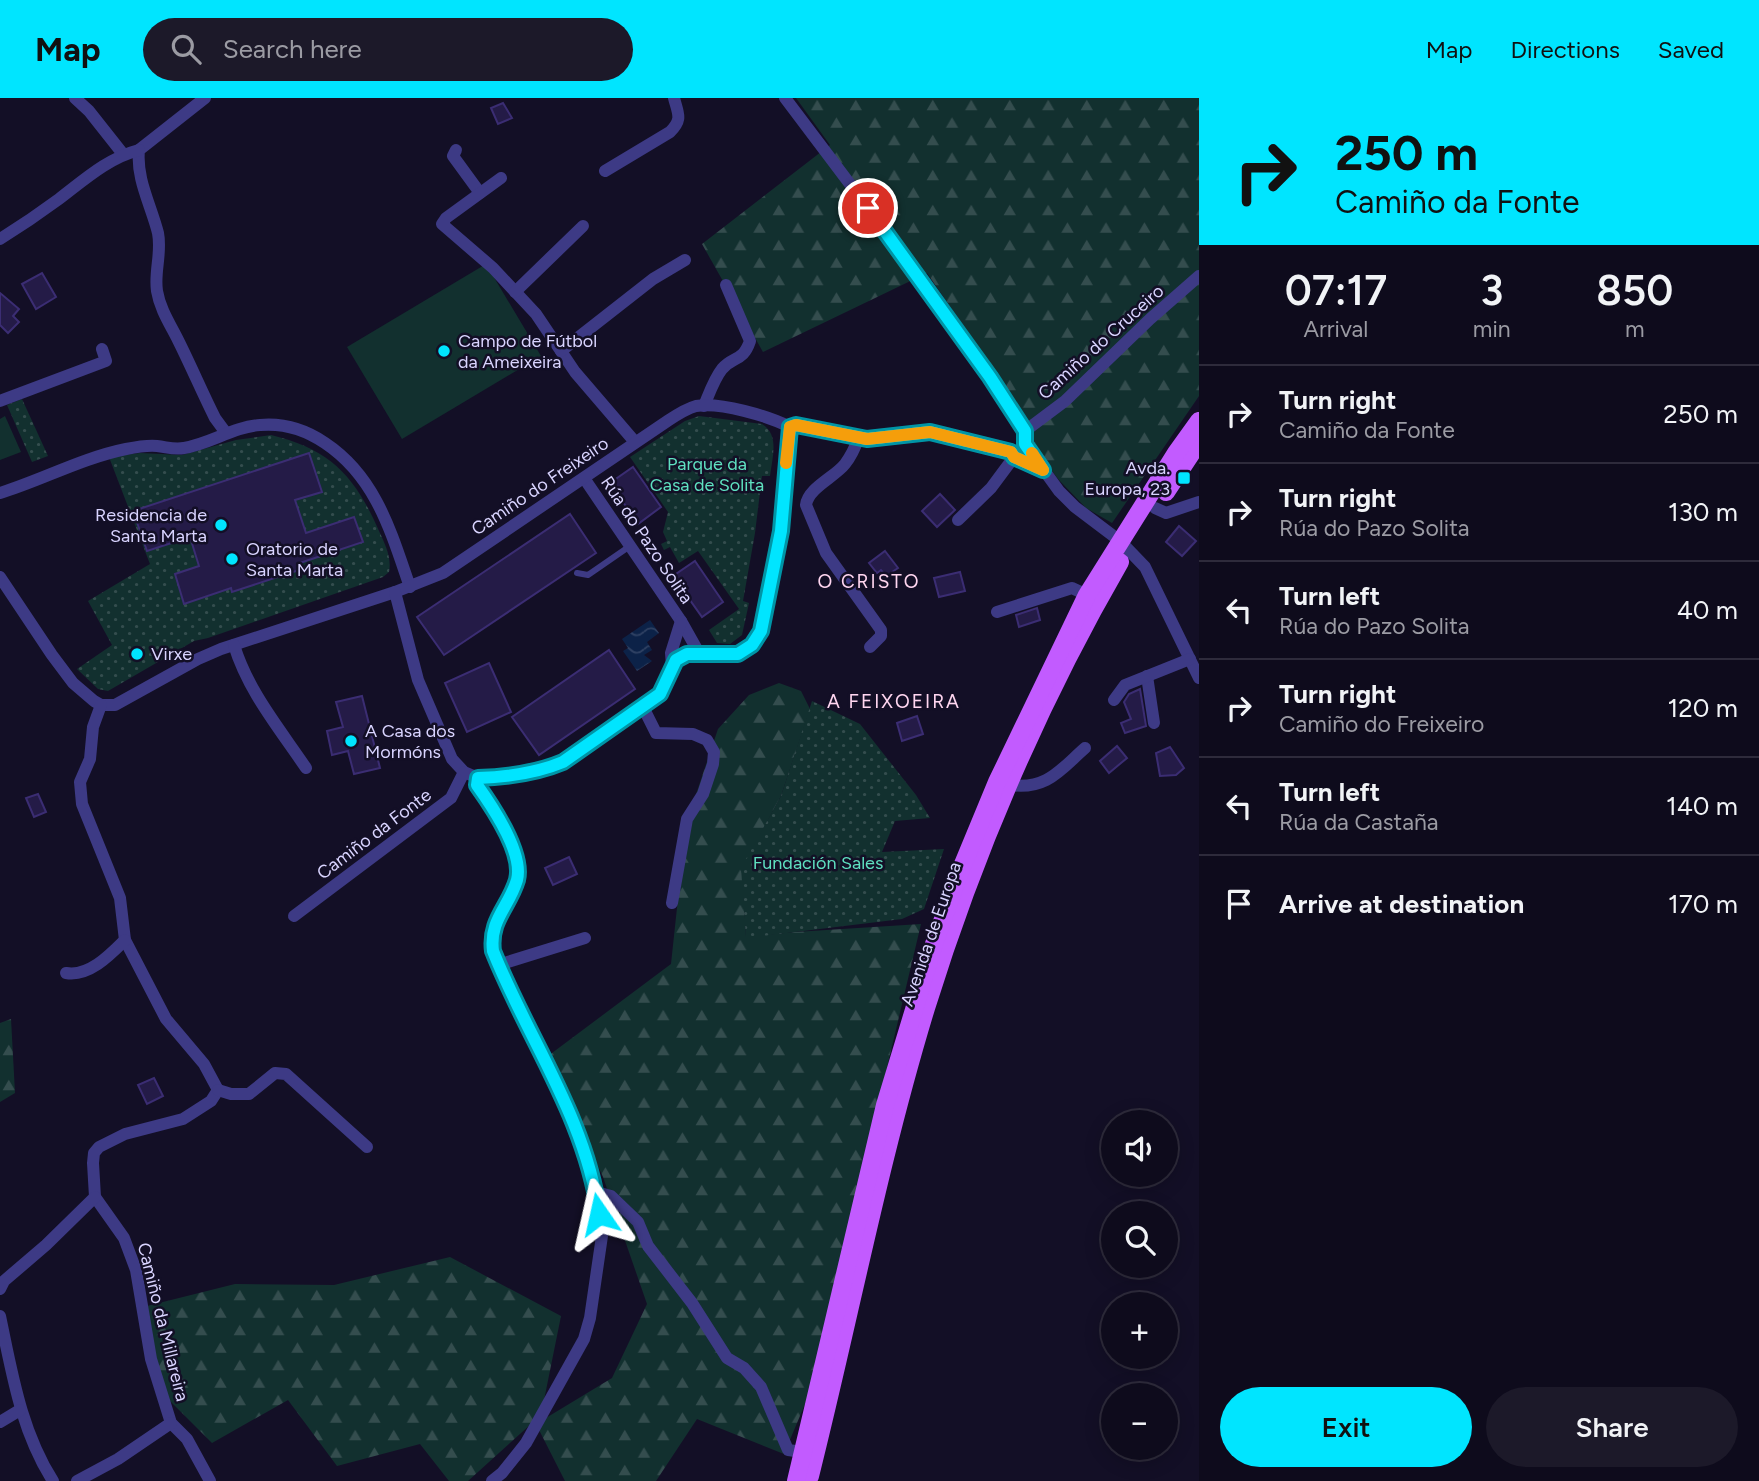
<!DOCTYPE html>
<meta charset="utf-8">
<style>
body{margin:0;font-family:Figtree,sans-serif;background:#1c1929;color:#f1f3f6;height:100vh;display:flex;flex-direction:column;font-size:26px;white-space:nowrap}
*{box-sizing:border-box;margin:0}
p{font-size:23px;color:#9b9ba3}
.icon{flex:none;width:38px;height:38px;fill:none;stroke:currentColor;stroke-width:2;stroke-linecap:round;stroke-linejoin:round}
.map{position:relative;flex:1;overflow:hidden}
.sheet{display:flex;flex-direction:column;background:#0e0b1c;width:560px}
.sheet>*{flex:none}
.banner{background:#00e5ff;color:#111;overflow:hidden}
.tools{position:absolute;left:1101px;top:1012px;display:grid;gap:14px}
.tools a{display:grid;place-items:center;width:77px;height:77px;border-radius:50%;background:#0e0b1c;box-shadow:0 4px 18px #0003,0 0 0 2px #2e2b3b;font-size:35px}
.pin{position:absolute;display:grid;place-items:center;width:60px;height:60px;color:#fff;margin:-30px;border:4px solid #fff;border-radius:50%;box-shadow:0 2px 7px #0007}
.me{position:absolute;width:77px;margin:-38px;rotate:349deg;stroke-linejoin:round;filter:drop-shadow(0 0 5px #0008)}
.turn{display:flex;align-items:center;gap:24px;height:147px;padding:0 21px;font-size:32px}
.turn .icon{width:91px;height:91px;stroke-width:2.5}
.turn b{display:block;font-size:49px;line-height:60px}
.eta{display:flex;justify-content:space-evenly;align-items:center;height:119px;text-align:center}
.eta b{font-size:42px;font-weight:600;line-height:49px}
.primary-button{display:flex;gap:14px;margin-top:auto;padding:14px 21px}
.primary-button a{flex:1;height:80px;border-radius:42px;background:#00e5ff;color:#111;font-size:28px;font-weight:600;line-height:80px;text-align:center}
.primary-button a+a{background:#1c1929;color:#f1f3f6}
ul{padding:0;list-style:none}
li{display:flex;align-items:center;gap:21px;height:98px;padding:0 21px;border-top:2px solid #2e2b3b}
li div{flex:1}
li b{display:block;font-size:26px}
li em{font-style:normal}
header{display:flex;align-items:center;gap:42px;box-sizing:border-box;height:98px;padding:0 35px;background:#00e5ff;color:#111}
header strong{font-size:33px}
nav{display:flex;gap:38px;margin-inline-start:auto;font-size:24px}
.search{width:490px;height:63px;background:#1c1929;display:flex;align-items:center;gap:18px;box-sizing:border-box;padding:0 24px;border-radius:38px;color:#9b9ba3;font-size:26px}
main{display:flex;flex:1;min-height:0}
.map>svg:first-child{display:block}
.grass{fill:#12302f}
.forest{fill:url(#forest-firs)}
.park{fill:url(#park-dots)}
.water{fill:url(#water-waves)}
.building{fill:#241b47;stroke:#3b2d73;stroke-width:2}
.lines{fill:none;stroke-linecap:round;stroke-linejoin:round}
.service{stroke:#3d3a85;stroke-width:6}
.minor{stroke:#3d3a85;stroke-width:12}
.primary{stroke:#c25bff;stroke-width:18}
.route-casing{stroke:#0095a6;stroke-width:18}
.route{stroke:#00e5ff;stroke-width:12}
.slow{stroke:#f59e0b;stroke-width:12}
.poi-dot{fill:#00e5ff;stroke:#130f26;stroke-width:2.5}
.labels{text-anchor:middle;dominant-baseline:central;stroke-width:5;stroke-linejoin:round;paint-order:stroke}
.poi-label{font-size:18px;fill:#d9d4ff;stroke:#130f26;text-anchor:start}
.street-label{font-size:18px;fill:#d9d4ff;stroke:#130f26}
.park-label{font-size:18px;fill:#5fe0c0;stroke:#130f26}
.neighbourhood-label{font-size:19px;letter-spacing:2px;fill:#ffd6f0;stroke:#130f26}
</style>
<header>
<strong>Map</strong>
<div class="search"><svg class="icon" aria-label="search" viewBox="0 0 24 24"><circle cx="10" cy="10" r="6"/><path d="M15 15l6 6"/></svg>Search here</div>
<nav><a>Map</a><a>Directions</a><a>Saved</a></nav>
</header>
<main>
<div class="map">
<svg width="1199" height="1383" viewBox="0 0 1199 1383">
<defs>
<pattern id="forest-firs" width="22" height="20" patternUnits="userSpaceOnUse" patternTransform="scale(1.75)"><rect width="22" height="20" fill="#12302f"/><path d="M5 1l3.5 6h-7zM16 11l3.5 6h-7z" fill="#344d4e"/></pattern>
<pattern id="park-dots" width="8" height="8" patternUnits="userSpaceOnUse" patternTransform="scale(1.75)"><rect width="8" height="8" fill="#12302f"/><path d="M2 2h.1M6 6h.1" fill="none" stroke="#344d4e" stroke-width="1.8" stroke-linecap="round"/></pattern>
<pattern id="water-waves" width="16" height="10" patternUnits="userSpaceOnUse" patternTransform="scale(1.75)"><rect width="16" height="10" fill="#0c2248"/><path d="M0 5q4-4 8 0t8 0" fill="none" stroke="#2f4163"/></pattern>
</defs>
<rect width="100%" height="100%" fill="#130f26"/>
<!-- grass -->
<g class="grass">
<path d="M 486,166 L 541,258 L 402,341 L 347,249 Z"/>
<path d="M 5,318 L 21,354 L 0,362 L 0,321 Z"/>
</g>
<!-- forest -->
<g class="forest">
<path d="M 796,0 L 1199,0 L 1199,298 L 1112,425 L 1086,410 L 1059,382 L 1038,355 L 1028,321 L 927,175 L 763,254 L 702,146 L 830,47 Z"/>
<path d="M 779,585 L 801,593 L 810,611 L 781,698 L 742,770 L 746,839 L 795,834 L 921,826 L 810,1294 L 784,1356 L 697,1321 L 656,1383 L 565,1383 L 536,1326 L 612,1280 L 647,1206 L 603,1079 L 548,958 L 671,866 L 686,726 L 718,631 L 749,597 Z"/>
<path d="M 11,921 L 15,995 L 0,1004 L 0,925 Z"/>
<path d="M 450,1159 L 561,1218 L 541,1317 L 468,1383 L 449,1383 L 420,1346 L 337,1368 L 288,1302 L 212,1345 L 160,1293 L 143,1209 L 235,1186 L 334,1187 Z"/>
</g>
<!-- park -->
<g class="park">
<path d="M 22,301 L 48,358 L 32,364 L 7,307 Z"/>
<path d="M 699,318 L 762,326 C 780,337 772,360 770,378 L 762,378 L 755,435 L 743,503 L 749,505 L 742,537 L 730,546 L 717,545 L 709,532 L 739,511 L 698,453 L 679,465 L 670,449 L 664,452 L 661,446 L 667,443 L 663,434 L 668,414 L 630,359 L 685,323 Z"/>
<path d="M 271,337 C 330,351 355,378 379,433 C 385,446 392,460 389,474 L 383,479 L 208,540 L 194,543 L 108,593 L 98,591 L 77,571 L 112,547 L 88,503 L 150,466 L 109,359 L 140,355 L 182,357 L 236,342 Z"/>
<path d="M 812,603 L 860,626 L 916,697 L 930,720 L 895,723 L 882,754 L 944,751 L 924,811 L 902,821 L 746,840 L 741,770 L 781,698 Z"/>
</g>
<!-- water -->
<path class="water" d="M 650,522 L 659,535 L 647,544 L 652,552 L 644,557 L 652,563 L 637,573 L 623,553 L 628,550 L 622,541 Z"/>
<!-- building -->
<g class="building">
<path d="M 503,5 L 512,20 L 498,26 L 491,10 Z"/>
<path d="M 42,175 L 56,199 L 36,211 L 22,186 Z"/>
<path d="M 0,195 L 19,211 L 13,218 L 19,224 L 8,235 L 0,227 Z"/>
<path d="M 309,355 L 322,394 L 295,402 L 306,435 L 354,419 L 363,444 L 300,465 L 302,471 L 232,494 L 231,490 L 184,506 L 175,476 L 199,468 L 190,439 L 147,453 L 133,413 Z"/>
<path d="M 633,369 L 661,409 L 638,426 L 610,385 Z"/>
<path d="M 940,396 L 955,412 L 937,429 L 922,413 Z"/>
<path d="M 570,416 L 596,455 L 444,557 L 417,519 Z"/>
<path d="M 1179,428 L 1196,443 L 1182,458 L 1166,444 Z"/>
<path d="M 885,453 L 898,470 L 886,478 L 881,472 L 877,475 L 869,465 Z"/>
<path d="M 695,463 L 723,504 L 702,519 L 673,478 Z"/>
<path d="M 960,474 L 965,493 L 939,499 L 934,480 Z"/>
<path d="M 1037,510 L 1040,522 L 1019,529 L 1016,517 Z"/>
<path d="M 609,552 L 635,591 L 539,657 L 512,619 Z"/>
<path d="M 489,565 L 511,614 L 467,634 L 445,585 Z"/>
<path d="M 1140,591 L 1146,628 L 1125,635 L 1121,625 L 1131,621 L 1124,604 L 1129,596 Z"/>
<path d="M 362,598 L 380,670 L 354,676 L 348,653 L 332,657 L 327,633 L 343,629 L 336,604 Z"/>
<path d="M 917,618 L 923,636 L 902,643 L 897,625 Z"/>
<path d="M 1117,648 L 1127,660 L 1109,675 L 1100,663 Z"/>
<path d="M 1170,649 L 1184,670 L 1176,677 L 1160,678 L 1156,655 Z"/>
<path d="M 38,696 L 46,714 L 34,719 L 26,700 Z"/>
<path d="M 569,759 L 577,776 L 553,787 L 545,770 Z"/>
<path d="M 154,980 L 163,998 L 147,1006 L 138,987 Z"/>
</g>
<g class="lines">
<!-- service -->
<path class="service" d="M 577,475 L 588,477 L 630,448"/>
<!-- minor -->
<g class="minor">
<path d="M 75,0 L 89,13 L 123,56"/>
<path d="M 205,0 L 139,52 C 136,81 151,107 158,135 C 162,155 154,174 157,193 C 160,211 170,226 178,242 C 191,268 202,294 215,320 L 226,335"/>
<path d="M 785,0 L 917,175 L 990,279 L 1025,333 L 1025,346 L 1059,393 L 1075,409 L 1120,443 L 1145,469 L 1199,580"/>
<path d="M 456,52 L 453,58 L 480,95"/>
<path d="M 605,73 L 670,34 C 683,21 678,16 674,0"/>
<path d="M 501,80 L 446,120 L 442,126 L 493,170 L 536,216 L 575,274 L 635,344"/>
<path d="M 0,141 C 21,128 40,115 59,101 C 84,82 108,60 139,52"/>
<path d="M 515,194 L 583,128"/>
<path d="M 561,253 L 653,181 L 685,162"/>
<path d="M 0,303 L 106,263 L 102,251"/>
<path d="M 704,308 C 709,296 714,281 722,271 C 733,258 743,264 750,243 L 726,187"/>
<path d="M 1025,333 L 1065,303 L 1150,221 L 1199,178"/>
<path d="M 858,341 C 855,350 851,358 845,366 C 835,379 808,390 806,407 L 826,455 L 881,532 L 881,538 L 870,549"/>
<path d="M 584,380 L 681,523 L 699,555"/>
<path d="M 0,395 C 42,382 82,360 126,351 C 136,349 147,347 157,348 C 167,349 174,352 184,350 C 210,346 233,329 260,327 C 283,325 306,332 325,345 C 376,379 391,434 410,489"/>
<path d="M 1155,410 L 1166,415 L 1199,404"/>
<path d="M 958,422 L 991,390 L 1014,359"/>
<path d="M 0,479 L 52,557 L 73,585 L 94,603 L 101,607 L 115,607 L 198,561 L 221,551 L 395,494 L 443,475 L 666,324 C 675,318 685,311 696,308 C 721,304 768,318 790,329 L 796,327 L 867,341 L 931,335 L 1011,354 L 1014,359 L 1043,372"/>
<path d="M 395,494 L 418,582 L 452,661 L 464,674 L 478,680 L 502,679 L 551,669 L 563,664 L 660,596 L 676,562 L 687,556 L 738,556 L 752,547 L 758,540 L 767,506 L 781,433 L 790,329"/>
<path d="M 997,514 L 1072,490 L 1087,497"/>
<path d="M 234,547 C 248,593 279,630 306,670"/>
<path d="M 672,568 L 671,555 L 681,523"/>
<path d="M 1147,578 L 1154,625"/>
<path d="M 1114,602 L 1125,587 L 1190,561"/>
<path d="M 101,607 L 93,629 L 90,661 L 80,684 L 82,706 L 120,800 L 125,842 L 166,921 L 204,966 L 218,992 L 211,1003 L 183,1021 L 125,1036 L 99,1049 L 94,1055 L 93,1065 L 95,1099 L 124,1140 L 136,1172 L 151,1261 L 171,1325 L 187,1341 L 210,1383"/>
<path d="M 643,609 L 656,635 L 693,636 L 707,642 L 714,654 L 713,666 L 703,696 L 687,721 L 672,805"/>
<path d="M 478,680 L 477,687 C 492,708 524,755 517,782 C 509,809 489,822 493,853 L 573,1020 L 596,1094"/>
<path d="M 1010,687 C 1047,692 1060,672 1085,650"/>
<path d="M 294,818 L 451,700 L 464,674"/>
<path d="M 498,867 L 585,840"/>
<path d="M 66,875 C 89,879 110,857 125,842"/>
<path d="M 218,992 L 231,996 L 249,996 L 275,975 L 286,976 L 367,1049"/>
<path d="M 0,1191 L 4,1183 L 46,1147 L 95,1099"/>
<path d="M 0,1218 C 12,1275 21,1333 53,1383"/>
<path d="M 0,1324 L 20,1312"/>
<path d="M 77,1383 L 118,1361 L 171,1325"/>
<path d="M 492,1383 L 502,1375 L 526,1345 L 584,1241 L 590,1220 L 602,1138 L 596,1094 L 611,1098 L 638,1124 L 648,1148 L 692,1205 L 727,1260 L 744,1270 L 761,1289 L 788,1352 L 803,1354"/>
</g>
<!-- primary -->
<g class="primary">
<path d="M 1166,394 L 1199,344"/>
<path d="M 810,1378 C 849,1223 879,1064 926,910 C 974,756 1039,604 1120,464"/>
<path d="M 796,1383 L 885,1007 L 934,846 L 961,771 L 997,684 L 1087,497 L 1176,355 L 1199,323"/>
</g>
</g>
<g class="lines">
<!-- route casing -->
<g class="route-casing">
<path id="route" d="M 599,1116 C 586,1020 528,941 493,853 C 489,822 509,809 517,782 C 524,755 492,708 477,687 L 478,680 C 507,679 537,675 563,664 L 660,596 L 676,562 L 687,556 L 738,556 L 752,547 L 761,533 L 781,433 L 790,329 L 796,327 L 867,341 L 930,334 L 1011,354 L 1014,359 L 1043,372 L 1025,346 L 1025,333 L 990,279 L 868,110"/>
</g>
<!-- route -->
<use href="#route" class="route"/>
<!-- slow -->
<path class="slow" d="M 786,365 L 790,329 L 796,327 L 867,341 L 930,334 L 1011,354 L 1014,359 L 1043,372 L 1032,355"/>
</g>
<!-- markers -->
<g class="poi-dot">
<circle cx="444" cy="253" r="7"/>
<rect x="1177" y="373" width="14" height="14" rx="3.5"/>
<circle cx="221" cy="427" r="7"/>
<circle cx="232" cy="461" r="7"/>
<circle cx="137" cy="556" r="7"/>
<circle cx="351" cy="643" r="7"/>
</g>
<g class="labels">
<!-- poi labels -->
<g class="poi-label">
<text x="458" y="243">Campo de Fútbol<tspan x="458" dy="21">da Ameixeira</tspan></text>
<text x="1170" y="370" text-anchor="end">Avda.<tspan x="1170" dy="21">Europa, 23</tspan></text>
<text x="207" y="417" text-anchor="end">Residencia de<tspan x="207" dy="21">Santa Marta</tspan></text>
<text x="246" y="451">Oratorio de<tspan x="246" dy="21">Santa Marta</tspan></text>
<text x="151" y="556">Virxe</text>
<text x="365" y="633">A Casa dos<tspan x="365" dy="21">Mormóns</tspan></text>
</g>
<!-- street labels -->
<g class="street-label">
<text transform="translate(1101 244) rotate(-42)">Camiño do Cruceiro</text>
<text transform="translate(540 388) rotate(-34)">Camiño do Freixeiro</text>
<text transform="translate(647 442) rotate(56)">Rúa do Pazo Solita</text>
<text transform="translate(374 736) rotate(-37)">Camiño da Fonte</text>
<text transform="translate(931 836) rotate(-71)">Avenida de Europa</text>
<text transform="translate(163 1224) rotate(76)">Camiño da Millareira</text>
</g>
<!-- park labels -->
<g class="park-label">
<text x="707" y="366">Parque da<tspan x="707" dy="21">Casa de Solita</tspan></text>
<text x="818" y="765">Fundación Sales</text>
</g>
<!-- neighbourhood labels -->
<g class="neighbourhood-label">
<text x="869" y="483">O CRISTO</text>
<text x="894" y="603">A FEIXOEIRA</text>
</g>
</g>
</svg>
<div class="tools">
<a><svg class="icon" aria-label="sound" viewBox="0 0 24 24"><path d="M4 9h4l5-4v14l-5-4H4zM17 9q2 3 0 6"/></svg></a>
<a><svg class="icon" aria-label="search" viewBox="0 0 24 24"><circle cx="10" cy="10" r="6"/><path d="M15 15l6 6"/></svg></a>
<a>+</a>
<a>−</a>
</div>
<div class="pin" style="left:868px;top:110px;background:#d93025"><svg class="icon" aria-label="arrive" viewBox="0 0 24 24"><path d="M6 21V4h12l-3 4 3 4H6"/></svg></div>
<svg class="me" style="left:599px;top:1116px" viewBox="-20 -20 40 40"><path d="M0-17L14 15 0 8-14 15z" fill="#00e5ff" stroke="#fff" stroke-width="4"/></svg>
</div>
<section class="sheet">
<div class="banner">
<div class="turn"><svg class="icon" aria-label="right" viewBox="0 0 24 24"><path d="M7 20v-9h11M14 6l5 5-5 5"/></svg><div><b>250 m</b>Camiño da Fonte</div></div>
</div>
<div class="eta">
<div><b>07:17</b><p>Arrival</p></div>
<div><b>3</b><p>min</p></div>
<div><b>850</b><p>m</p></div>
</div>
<ul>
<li><svg class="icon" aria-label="right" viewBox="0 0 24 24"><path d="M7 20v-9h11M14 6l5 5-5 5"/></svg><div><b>Turn right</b><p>Camiño da Fonte</p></div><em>250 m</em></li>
<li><svg class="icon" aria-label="right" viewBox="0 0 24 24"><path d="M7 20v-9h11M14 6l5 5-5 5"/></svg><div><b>Turn right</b><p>Rúa do Pazo Solita</p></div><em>130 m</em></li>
<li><svg class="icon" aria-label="left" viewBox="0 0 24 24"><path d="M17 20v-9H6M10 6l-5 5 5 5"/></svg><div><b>Turn left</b><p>Rúa do Pazo Solita</p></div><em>40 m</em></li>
<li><svg class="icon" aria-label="right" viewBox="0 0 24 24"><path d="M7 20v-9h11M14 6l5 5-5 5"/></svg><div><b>Turn right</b><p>Camiño do Freixeiro</p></div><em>120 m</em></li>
<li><svg class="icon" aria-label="left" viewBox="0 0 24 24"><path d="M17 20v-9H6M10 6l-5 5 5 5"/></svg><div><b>Turn left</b><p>Rúa da Castaña</p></div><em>140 m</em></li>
<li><svg class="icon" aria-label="arrive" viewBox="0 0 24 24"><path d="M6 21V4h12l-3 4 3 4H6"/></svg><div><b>Arrive at destination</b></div><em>170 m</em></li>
</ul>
<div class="primary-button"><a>Exit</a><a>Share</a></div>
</section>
</main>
